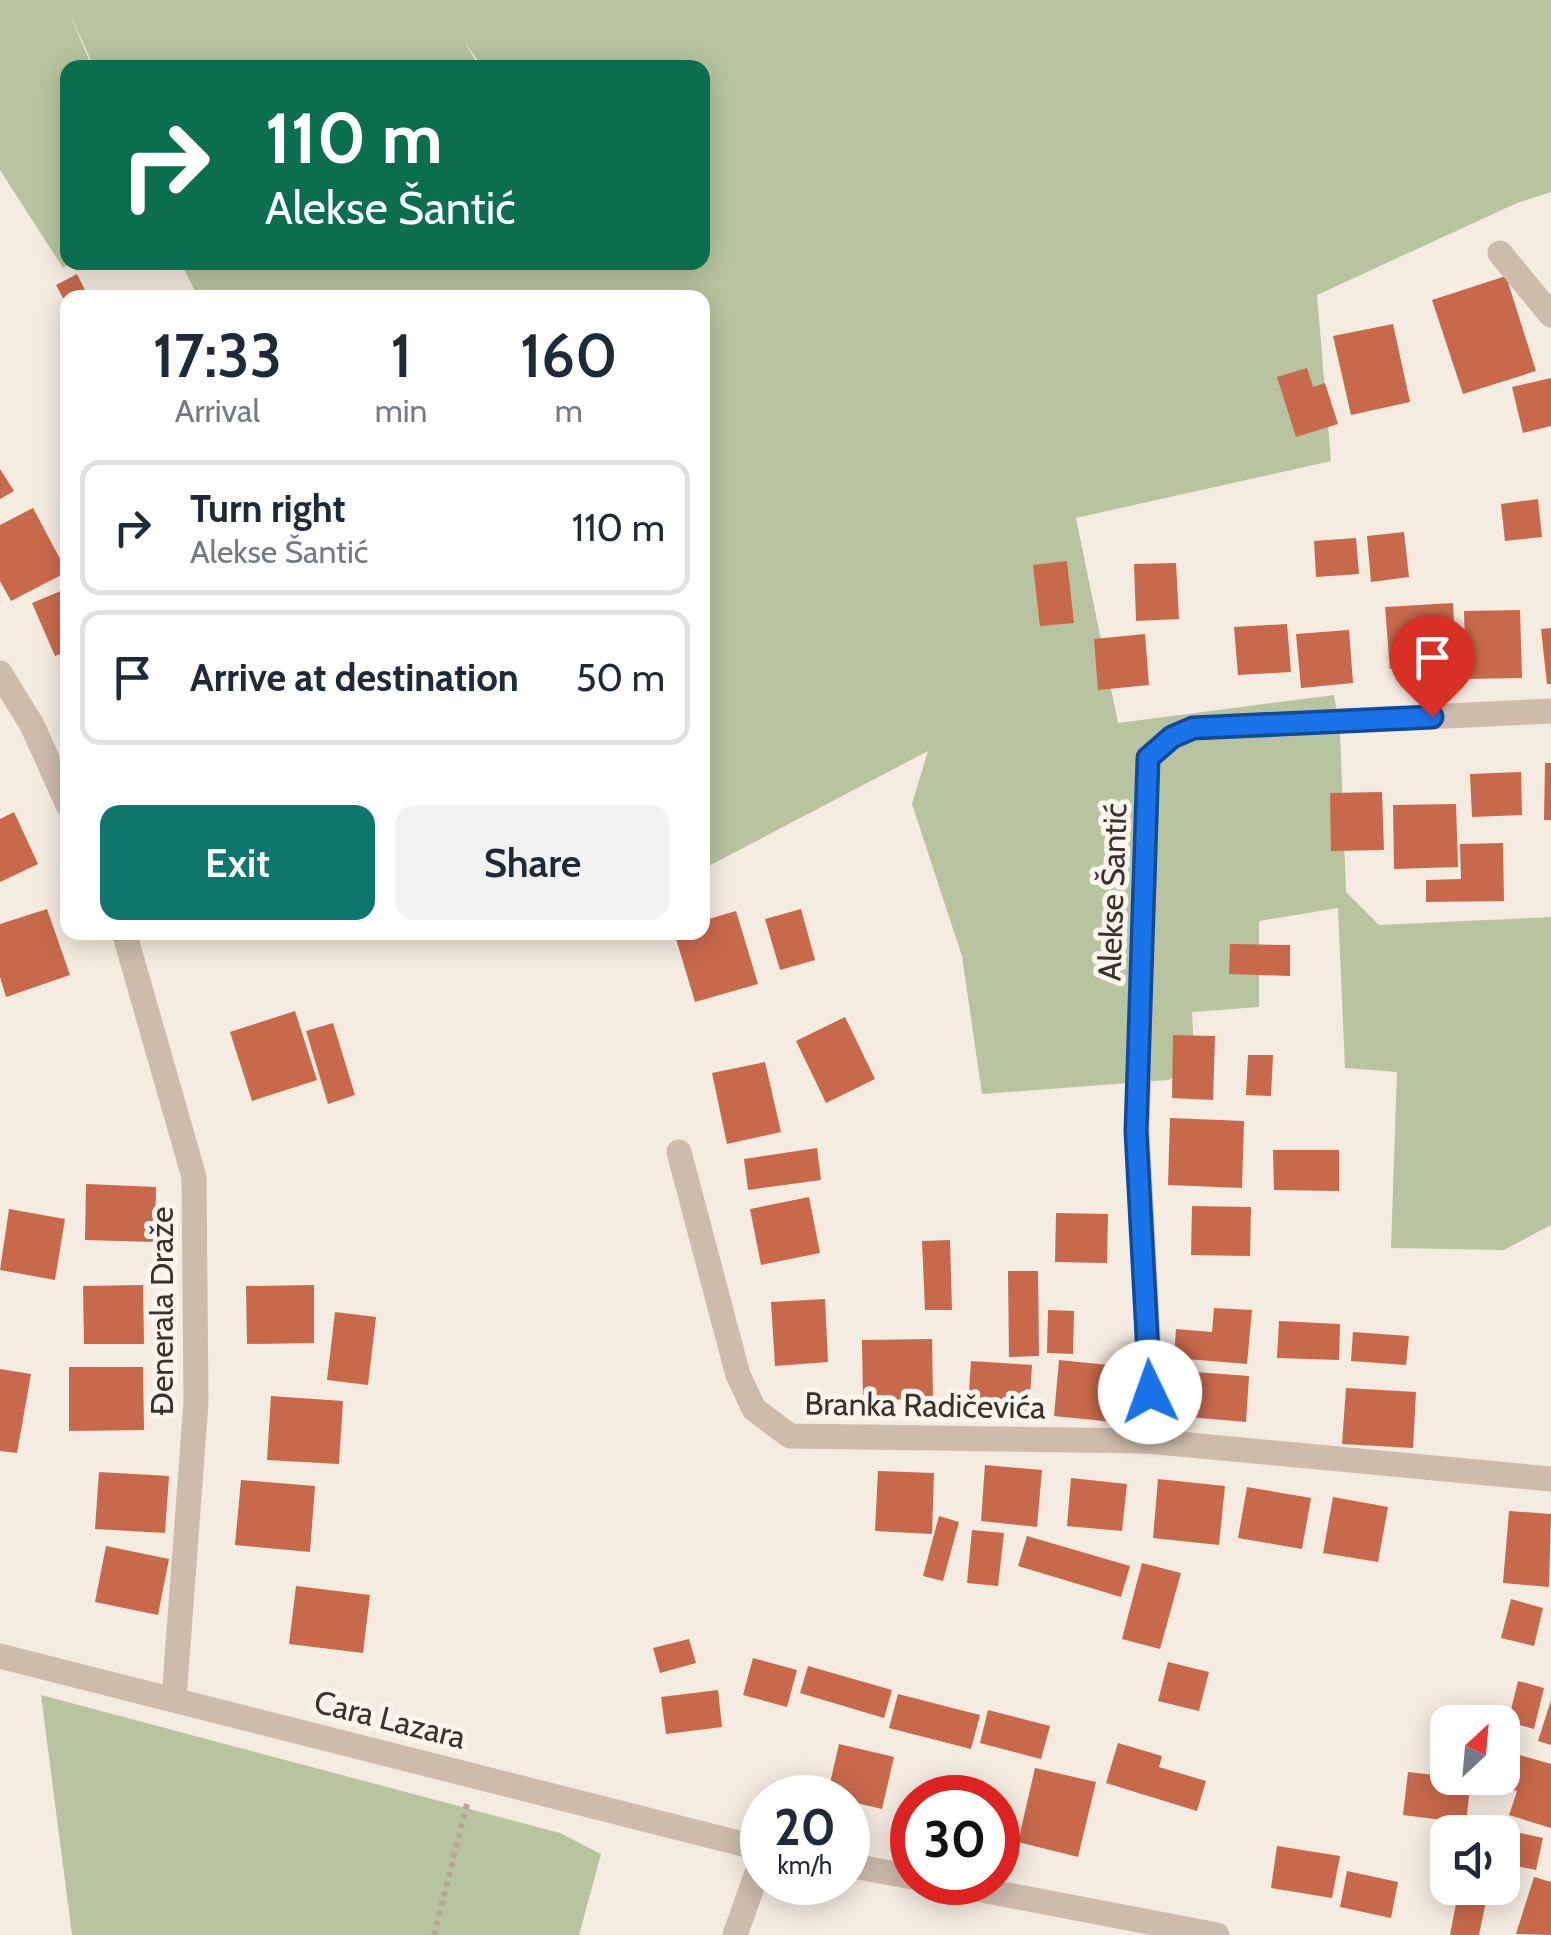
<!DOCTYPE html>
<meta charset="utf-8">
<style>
body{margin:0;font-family:Cabin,sans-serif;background:#f2f2f3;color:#1f2937;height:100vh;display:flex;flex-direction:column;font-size:38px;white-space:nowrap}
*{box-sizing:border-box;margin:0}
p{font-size:32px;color:#747a83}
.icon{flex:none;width:55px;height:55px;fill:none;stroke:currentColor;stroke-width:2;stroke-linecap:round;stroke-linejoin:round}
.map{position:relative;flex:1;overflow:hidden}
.details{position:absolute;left:60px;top:290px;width:650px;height:650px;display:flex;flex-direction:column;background:#fff;border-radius:20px;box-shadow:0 5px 25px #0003}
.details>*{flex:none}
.hud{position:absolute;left:60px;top:60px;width:650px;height:210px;border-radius:20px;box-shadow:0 5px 25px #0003;background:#0b6e4f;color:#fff;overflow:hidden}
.needle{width:65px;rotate:26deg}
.buttons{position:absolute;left:1430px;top:1705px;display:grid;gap:20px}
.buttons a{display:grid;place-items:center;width:90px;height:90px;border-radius:20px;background:#fff;box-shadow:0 5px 25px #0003;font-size:50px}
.speed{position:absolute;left:740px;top:1775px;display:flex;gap:20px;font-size:50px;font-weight:700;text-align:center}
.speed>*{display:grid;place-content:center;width:130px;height:130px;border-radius:50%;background:#fff;box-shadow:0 5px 25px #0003;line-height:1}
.speed small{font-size:25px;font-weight:400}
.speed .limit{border:15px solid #d22;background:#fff;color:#111}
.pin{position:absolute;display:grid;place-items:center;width:85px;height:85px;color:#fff;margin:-102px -42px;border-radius:50% 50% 50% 0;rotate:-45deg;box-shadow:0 0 10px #0007}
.pin .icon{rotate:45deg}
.me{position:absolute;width:110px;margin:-55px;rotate:357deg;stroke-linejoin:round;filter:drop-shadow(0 0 8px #0008)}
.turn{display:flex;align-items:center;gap:35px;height:210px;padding:0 40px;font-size:45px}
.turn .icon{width:130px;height:130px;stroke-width:2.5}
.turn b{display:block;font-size:70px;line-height:85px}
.eta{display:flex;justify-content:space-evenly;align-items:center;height:170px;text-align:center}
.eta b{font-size:60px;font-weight:600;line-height:70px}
.primary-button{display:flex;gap:20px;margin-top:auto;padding:20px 40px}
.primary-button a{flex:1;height:115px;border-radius:20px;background:#0f766e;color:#fff;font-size:40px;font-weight:600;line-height:115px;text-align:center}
.primary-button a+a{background:#f2f2f3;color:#1f2937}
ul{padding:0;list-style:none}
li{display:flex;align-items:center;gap:30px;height:135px;margin:0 20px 15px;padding:0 20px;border:5px solid #e0e1e3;border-radius:20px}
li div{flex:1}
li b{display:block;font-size:38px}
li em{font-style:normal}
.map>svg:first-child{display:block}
.green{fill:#b8c4a0}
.building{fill:#c8694b}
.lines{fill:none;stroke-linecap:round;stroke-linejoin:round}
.path{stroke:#b9a596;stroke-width:6;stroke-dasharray:5 5;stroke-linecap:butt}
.minor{stroke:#cdbbac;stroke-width:25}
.route-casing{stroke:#114b97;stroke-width:25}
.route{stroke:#1a73e8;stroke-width:18}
.labels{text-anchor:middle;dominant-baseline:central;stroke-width:10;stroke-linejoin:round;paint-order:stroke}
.street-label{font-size:32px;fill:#3b302b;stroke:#fbf5ee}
</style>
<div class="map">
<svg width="1551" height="1935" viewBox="0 0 1551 1935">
<rect width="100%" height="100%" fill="#f4ebe1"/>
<!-- green -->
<g class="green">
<path d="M 0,0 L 1551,0 L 1551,192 L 1517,203 L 1317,295 L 1331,461 L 1076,518 L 1118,723 L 1334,695 L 1340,732 L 1346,892 L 1379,925 L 1551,917 L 1551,1225 L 1504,1250 L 1391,1248 L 1397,1072 L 1345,1068 L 1338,908 L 1259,921 L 1259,1007 L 1192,1012 L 1195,1072 L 1168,1080 L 982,1094 L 962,956 L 912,804 L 928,751 L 703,869 L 702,298 L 198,297 L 181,263 L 702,262 L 702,68 L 482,67 L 465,42 L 479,67 L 94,67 L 68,10 L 92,67 L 68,68 L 68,262 L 72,263 L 63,268 L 0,170 Z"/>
<path d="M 41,1695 L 560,1833 L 601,1854 L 579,1935 L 72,1935 Z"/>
</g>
<!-- building -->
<g class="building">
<path d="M 77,274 L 89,298 L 68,298 L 68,307 L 56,285 Z"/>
<path d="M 1506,276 L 1536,371 L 1463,394 L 1432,300 Z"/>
<path d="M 1393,324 L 1410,402 L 1351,415 L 1333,336 Z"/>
<path d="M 1307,368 L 1313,387 L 1325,383 L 1338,424 L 1296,437 L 1277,377 Z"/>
<path d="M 1551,378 L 1551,426 L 1523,433 L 1512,387 Z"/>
<path d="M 0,469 L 14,491 L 0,499 Z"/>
<path d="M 1538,499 L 1542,537 L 1505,541 L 1501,504 Z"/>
<path d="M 33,508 L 67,572 L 11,601 L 0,581 L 0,525 Z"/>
<path d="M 1404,532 L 1409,577 L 1371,582 L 1367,536 Z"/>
<path d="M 1356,538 L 1359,574 L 1316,577 L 1314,541 Z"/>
<path d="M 1067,561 L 1074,623 L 1040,626 L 1033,565 Z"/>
<path d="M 1176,563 L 1179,619 L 1136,621 L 1134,564 Z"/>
<path d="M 68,588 L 68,651 L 55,656 L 32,603 Z"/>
<path d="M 1453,603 L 1456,664 L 1390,669 L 1385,607 Z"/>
<path d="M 1520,610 L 1522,678 L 1466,679 L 1464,611 Z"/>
<path d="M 1287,624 L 1291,672 L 1238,675 L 1234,627 Z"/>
<path d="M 1551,628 L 1551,684 L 1547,684 L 1541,629 Z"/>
<path d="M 1349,630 L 1353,683 L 1301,688 L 1296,634 Z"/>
<path d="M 1145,634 L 1149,685 L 1098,690 L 1094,639 Z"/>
<path d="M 1545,763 L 1551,763 L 1551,820 L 1544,820 Z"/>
<path d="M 1521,772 L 1522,815 L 1472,817 L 1470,774 Z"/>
<path d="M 1382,792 L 1384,850 L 1331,851 L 1330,793 Z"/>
<path d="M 1456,804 L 1458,867 L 1394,869 L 1393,805 Z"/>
<path d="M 14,812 L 38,864 L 0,882 L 0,819 Z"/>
<path d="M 1503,843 L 1504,901 L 1426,902 L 1426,880 L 1461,879 L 1460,844 Z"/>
<path d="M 47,909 L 70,975 L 6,997 L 0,977 L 0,924 Z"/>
<path d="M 801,909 L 815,960 L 780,970 L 765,919 Z"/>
<path d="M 736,911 L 758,984 L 695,1002 L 674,932 L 702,932 L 702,921 Z"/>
<path d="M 1230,944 L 1290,945 L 1290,976 L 1229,974 Z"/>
<path d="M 295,1011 L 317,1080 L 252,1101 L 230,1032 Z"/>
<path d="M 845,1017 L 875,1079 L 826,1103 L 796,1041 Z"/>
<path d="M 333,1023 L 355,1095 L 328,1104 L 306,1031 Z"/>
<path d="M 1173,1035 L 1215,1036 L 1213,1100 L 1172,1098 Z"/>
<path d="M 1248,1055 L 1273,1055 L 1271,1096 L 1246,1095 Z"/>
<path d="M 765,1062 L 781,1132 L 727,1144 L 712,1073 Z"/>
<path d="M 1170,1118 L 1244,1121 L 1242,1188 L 1168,1185 Z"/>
<path d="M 817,1148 L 821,1180 L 748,1190 L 744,1159 Z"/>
<path d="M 1273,1150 L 1339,1150 L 1339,1191 L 1274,1190 Z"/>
<path d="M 86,1184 L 156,1187 L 155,1242 L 85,1240 Z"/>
<path d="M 809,1197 L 820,1253 L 761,1265 L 750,1209 Z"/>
<path d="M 1192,1206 L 1251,1207 L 1250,1256 L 1191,1255 Z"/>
<path d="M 9,1209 L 65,1219 L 55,1280 L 0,1270 Z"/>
<path d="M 1056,1213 L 1108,1214 L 1107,1263 L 1055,1262 Z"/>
<path d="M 950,1240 L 952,1310 L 925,1310 L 922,1241 Z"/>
<path d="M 1008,1271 L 1038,1271 L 1039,1356 L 1009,1357 Z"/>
<path d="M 143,1285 L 144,1344 L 84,1344 L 83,1286 Z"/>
<path d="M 314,1285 L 314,1343 L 247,1344 L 246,1286 Z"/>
<path d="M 825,1299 L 828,1362 L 775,1366 L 771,1302 Z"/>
<path d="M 1214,1308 L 1252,1310 L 1247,1364 L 1174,1358 L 1176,1329 L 1212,1332 Z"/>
<path d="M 1048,1310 L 1074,1311 L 1073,1354 L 1047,1353 Z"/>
<path d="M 335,1312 L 376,1317 L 368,1385 L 327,1380 Z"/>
<path d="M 1279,1321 L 1340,1324 L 1339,1360 L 1277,1358 Z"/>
<path d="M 1353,1332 L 1409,1336 L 1406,1365 L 1351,1361 Z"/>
<path d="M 932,1339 L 933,1399 L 863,1400 L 862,1340 Z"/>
<path d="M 1059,1360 L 1128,1367 L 1123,1423 L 1054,1416 Z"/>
<path d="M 971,1361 L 1032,1365 L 1029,1412 L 968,1407 Z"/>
<path d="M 69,1367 L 143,1367 L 144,1430 L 69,1431 Z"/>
<path d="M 0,1369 L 31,1374 L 17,1453 L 0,1451 Z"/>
<path d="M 1181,1371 L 1249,1376 L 1246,1422 L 1177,1416 Z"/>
<path d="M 1346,1388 L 1416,1392 L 1413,1448 L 1342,1444 Z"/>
<path d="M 271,1396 L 343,1401 L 339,1464 L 267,1460 Z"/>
<path d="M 985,1465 L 1042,1470 L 1037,1527 L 981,1521 Z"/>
<path d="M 878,1471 L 934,1473 L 932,1534 L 875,1531 Z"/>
<path d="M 99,1472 L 169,1476 L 165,1533 L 95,1529 Z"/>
<path d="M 1071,1478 L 1127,1484 L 1122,1531 L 1067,1526 Z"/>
<path d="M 1158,1479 L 1225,1486 L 1219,1545 L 1153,1538 Z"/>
<path d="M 241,1480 L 315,1486 L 310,1552 L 235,1545 Z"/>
<path d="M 1247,1487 L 1311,1498 L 1302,1549 L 1238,1538 Z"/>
<path d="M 1333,1497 L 1388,1507 L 1378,1562 L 1323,1553 Z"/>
<path d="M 1509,1511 L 1551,1514 L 1549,1587 L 1503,1583 Z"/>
<path d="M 939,1516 L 959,1522 L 943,1581 L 923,1576 Z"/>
<path d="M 972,1530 L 1004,1533 L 998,1586 L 967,1583 Z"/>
<path d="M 1027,1536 L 1130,1566 L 1121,1597 L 1018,1566 Z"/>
<path d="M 106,1546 L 169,1559 L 158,1615 L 95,1602 Z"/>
<path d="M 1142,1563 L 1181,1573 L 1160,1649 L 1122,1639 Z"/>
<path d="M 296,1586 L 370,1595 L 363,1653 L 289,1644 Z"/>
<path d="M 1511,1599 L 1543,1608 L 1534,1646 L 1501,1638 Z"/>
<path d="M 689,1639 L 696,1663 L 660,1673 L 653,1648 Z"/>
<path d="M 753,1658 L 797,1670 L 787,1707 L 743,1695 Z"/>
<path d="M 1168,1662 L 1209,1672 L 1199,1711 L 1158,1701 Z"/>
<path d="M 808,1666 L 892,1690 L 884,1718 L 800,1693 Z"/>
<path d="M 1518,1681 L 1544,1688 L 1534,1729 L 1508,1722 Z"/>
<path d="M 718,1690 L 722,1727 L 666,1734 L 661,1697 Z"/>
<path d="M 898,1694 L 980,1715 L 971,1749 L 889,1728 Z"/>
<path d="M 1551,1700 L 1551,1745 L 1538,1741 Z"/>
<path d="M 988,1710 L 1050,1726 L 1041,1759 L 980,1743 Z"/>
<path d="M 1118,1743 L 1162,1756 L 1159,1767 L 1206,1781 L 1197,1811 L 1106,1783 Z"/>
<path d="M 839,1744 L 894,1757 L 882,1809 L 848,1801 L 848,1798 L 827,1796 Z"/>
<path d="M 1502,1750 L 1551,1764 L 1551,1828 L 1509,1815 L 1517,1791 L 1486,1782 L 1488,1778 L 1502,1778 Z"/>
<path d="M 1035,1768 L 1096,1782 L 1078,1857 L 1018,1842 Z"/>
<path d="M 1408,1772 L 1471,1779 L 1466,1823 L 1403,1815 Z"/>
<path d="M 1498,1828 L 1543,1838 L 1536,1870 L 1502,1863 L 1502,1832 L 1497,1832 Z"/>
<path d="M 1277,1846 L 1340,1856 L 1332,1898 L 1271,1888 Z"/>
<path d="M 1347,1871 L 1398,1882 L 1391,1918 L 1340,1907 Z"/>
<path d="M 1534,1877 L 1551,1882 L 1551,1935 L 1516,1934 Z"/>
<path d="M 1459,1888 L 1488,1892 L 1479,1935 L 1450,1935 Z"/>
</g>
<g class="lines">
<!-- path -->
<path class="path" d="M 434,1935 L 467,1804"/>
<!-- minor -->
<g class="minor">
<path d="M 1500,253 L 1551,315"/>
<path d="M 0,673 L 32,725 L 68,805"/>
<path d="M 124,932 L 194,1177 L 196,1402 L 174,1699"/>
<path d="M 679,1152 L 738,1375 L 754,1409 L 790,1436 L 1147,1441 L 1551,1479"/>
<path d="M 1147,1441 L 1151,1393 L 1137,1131 L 1148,758 L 1173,737 L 1193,728 L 1551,711"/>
<path d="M 0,1656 L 762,1849"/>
<path d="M 848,1865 L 912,1877"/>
<path d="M 940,1882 L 1217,1935"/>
<path d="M 735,1935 L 762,1859"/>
</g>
</g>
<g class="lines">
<!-- route casing -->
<g class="route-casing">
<path id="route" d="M 1150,1392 L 1136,1131 L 1148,758 L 1172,737 L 1193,728 L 1432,717"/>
</g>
<!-- route -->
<use href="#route" class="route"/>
</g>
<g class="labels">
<!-- street labels -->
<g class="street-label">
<text transform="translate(1112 892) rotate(-88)">Alekse Šantić</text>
<text transform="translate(161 1311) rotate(-90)">Đenerala Draže</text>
<text transform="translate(925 1405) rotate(1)">Branka Radičevića</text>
<text transform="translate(390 1719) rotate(14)">Cara Lazara</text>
</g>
</g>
</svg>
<div class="buttons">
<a><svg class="needle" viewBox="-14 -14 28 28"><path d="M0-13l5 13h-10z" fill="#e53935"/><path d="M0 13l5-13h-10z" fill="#747a83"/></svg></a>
<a><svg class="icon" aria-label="sound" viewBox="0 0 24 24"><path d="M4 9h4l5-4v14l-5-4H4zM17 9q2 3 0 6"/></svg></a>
</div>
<div class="speed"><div>20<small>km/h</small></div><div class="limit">30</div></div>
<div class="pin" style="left:1432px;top:717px;background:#d93025"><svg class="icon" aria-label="arrive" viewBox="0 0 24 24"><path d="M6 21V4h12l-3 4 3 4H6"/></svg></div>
<svg class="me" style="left:1150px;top:1392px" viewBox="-20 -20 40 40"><circle r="19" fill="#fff"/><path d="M0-13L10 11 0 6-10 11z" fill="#1a73e8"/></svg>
<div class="hud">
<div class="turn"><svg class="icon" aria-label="right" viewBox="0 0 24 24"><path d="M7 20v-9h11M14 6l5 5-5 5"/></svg><div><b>110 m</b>Alekse Šantić</div></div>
</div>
<section class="details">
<div class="eta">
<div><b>17:33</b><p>Arrival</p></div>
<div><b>1</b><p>min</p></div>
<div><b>160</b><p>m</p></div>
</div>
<ul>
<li><svg class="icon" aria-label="right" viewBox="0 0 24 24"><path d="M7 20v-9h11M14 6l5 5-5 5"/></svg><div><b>Turn right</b><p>Alekse Šantić</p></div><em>110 m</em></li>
<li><svg class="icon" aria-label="arrive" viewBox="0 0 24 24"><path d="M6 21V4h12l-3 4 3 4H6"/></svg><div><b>Arrive at destination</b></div><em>50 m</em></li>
</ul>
<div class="primary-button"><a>Exit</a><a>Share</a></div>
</section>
</div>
